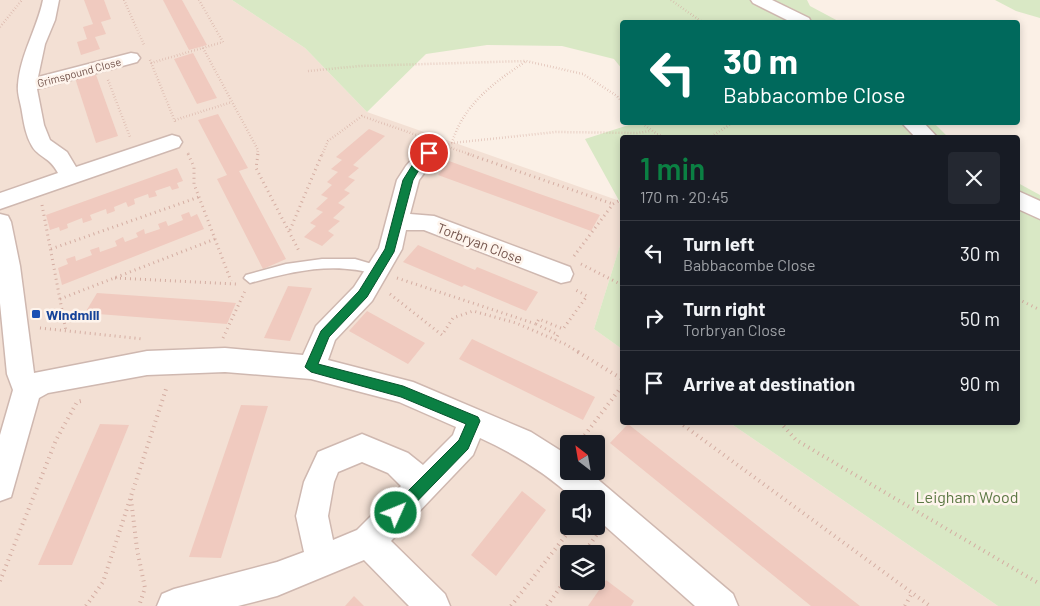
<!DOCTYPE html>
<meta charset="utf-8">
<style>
body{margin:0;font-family:Barlow,sans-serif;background:#242831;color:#f1f3f6;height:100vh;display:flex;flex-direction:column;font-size:19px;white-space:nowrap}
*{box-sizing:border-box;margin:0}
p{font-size:16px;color:#9ea1a6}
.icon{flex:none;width:28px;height:28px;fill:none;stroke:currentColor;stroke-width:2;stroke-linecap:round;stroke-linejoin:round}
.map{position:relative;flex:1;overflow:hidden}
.drawer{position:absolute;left:620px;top:135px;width:400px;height:290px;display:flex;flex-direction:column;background:#171b24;border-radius:5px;box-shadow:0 2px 8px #0003}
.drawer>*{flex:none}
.banner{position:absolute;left:620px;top:20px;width:400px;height:105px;border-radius:5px;box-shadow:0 2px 8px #0003;background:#00695c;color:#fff;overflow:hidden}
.needle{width:32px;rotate:329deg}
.fabs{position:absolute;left:560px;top:435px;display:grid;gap:10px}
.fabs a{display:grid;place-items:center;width:45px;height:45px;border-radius:5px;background:#171b24;box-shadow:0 2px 8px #0003;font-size:25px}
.pin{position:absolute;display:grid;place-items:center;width:42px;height:42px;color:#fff;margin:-21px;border:2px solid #fff;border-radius:50%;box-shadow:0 1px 5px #0007}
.me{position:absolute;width:55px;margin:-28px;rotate:46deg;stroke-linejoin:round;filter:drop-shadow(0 0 4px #0008)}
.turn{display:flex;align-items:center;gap:18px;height:105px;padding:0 20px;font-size:22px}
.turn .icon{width:65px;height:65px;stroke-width:2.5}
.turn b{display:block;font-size:35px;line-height:42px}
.round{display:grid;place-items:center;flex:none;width:52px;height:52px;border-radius:5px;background:#242831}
.summary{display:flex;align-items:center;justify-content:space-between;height:85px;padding:0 20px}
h1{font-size:30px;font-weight:600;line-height:38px;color:#0b8043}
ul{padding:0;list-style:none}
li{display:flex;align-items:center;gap:15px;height:65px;padding:0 20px;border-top:1px solid #363941}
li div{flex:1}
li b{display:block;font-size:19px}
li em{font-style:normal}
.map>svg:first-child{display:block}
.residential{fill:#f3e0d4;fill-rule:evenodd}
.green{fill:#d9e8c5}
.building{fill:#f0cabf}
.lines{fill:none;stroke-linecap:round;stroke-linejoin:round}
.service-casing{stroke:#cfb8b0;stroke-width:3}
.minor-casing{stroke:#cfb8b0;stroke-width:3}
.path-far2{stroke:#d4ada2;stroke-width:2.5;stroke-dasharray:0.5 2.5;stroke-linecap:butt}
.path-far1{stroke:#d4ada2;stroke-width:3;stroke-dasharray:1 4;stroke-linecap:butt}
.path{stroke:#d4ada2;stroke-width:4;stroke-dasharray:1 4.5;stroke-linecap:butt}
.service{fill:#fff;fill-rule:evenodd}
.minor{fill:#fff;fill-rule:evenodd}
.route{fill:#0b8043;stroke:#07532c}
.transit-dot{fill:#1a4fb4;stroke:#fef4ec;stroke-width:2}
.labels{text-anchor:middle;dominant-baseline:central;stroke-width:5;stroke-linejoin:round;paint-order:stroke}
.far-street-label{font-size:11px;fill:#73544c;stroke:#fef4ec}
.street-label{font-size:14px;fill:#73544c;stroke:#fef4ec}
.transit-label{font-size:14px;font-weight:bold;fill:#164399;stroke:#fef4ec;text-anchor:start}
.near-park-label{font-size:16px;fill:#5c7844;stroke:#fef4ec}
</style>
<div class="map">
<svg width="1040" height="606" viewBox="0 0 1040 606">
<rect width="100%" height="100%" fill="#fbf0e6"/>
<!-- residential -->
<path class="residential" d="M 0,0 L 232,0 L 305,48 L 367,112 L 617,200 L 622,206 L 622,239 L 594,329 L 622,349 L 622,422 L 730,423 L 998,606 L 0,606 ZM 569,444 L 596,444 L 596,471 L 569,471 ZM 569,499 L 596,499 L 596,526 L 569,526 ZM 569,554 L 596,554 L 596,581 L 569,581 Z"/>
<!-- green -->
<g class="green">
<path d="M 232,0 L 807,0 L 810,6 L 840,22 L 622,22 L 622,69 L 614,59 L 562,46 L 487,45 L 426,54 L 367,112 L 305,48 Z"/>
<path d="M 995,0 L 1040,0 L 1040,18 L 1016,11 Z"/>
<path d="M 638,122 L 933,122 L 948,137 L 622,138 L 622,206 L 585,139 Z"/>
<path d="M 1018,183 L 1040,195 L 1040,606 L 998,606 L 730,423 L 1018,422 Z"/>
<path d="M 622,239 L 622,349 L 594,329 Z"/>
</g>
<!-- building -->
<g class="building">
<path d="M 84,0 L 104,0 L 111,19 L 101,22 L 106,34 L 95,37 L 100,49 L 81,55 L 77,42 L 87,39 L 83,27 L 93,24 Z"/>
<path d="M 163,0 L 182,0 L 207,45 L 189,50 Z"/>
<path d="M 193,53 L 217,98 L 197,104 L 174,59 Z"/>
<path d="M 95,72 L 118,136 L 96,143 L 75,78 Z"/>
<path d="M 218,114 L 248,168 L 239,171 L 286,259 L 263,269 L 217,179 L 227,175 L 198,120 Z"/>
<path d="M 369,129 L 385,136 L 353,165 L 359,168 L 348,177 L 355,180 L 344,190 L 350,193 L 338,203 L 345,207 L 333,218 L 340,221 L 328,231 L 334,235 L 322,246 L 304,237 L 316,226 L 310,223 L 323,212 L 316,209 L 328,198 L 321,195 L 332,185 L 327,182 L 338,172 L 331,169 L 342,160 L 336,157 Z"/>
<path d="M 449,161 L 537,193 L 600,215 L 591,231 L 438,175 Z"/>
<path d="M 177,168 L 183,181 L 177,183 L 179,188 L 172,190 L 170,186 L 155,191 L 157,196 L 149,198 L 148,194 L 134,199 L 135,204 L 128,207 L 126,202 L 119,205 L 114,207 L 115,211 L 107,214 L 106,209 L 90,215 L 92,220 L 83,223 L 82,218 L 67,224 L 68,228 L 60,231 L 59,227 L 50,230 L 46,215 Z"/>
<path d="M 189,212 L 191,217 L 197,214 L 204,229 L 62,285 L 58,268 L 68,264 L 66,259 L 75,256 L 76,261 L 92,255 L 90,250 L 99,247 L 100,252 L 117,246 L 115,241 L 123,237 L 125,242 L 138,237 L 136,233 L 144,229 L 145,234 L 160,229 L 158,224 L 166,221 L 168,226 L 183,220 L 181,215 Z"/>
<path d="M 418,245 L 475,270 L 477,267 L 538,292 L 526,311 L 464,285 L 462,287 L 403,262 Z"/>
<path d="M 288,286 L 312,288 L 290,341 L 264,338 Z"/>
<path d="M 97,293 L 214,301 L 236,303 L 227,324 L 85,313 Z"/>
<path d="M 367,311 L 425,343 L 408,364 L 349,331 Z"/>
<path d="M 472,339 L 595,397 L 583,420 L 459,359 Z"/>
<path d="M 241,405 L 268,406 L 221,558 L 189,557 Z"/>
<path d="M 100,424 L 129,425 L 72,565 L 38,565 Z"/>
<path d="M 628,424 L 837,588 L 860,606 L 811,606 L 610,443 Z"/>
<path d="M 522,491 L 546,510 L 496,576 L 471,555 Z"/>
<path d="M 606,580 L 634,601 L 631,606 L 588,606 Z"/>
<path d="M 354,596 L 364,606 L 345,606 Z"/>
</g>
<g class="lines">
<!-- service casing -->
<g class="service-casing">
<path id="service" d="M 322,259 L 355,259 L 382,267 L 384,270 L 378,275 C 335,261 293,271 250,283 L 244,278 L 246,275 L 286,264 Z"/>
</g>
<!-- minor casing -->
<g class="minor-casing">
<g id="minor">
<path d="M 43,0 L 59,0 L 55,20 L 45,44 L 38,77 L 131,53 L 137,54 L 140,58 L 137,62 L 37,89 L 44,125 L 50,140 L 67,152 L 76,167 L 172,135 L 179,137 L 182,142 L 179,147 L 0,209 L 0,193 L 58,173 C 50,157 38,157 32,146 C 26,136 24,124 22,112 C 21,104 17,94 18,85 C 20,55 37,29 43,0 Z"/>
<path d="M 751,0 L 772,0 L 809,18 L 811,22 L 791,22 L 753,3 Z"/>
<path d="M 901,122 L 923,122 L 938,138 L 916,138 Z"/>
<path d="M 429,146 L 436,148 L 439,153 L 419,180 L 410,214 L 434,216 L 570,267 L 573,274 L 570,281 L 561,283 L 424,230 L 406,230 L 402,249 L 372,301 L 335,340 L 328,360 L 413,382 L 531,432 L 569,456 L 569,471 L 588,471 L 733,594 L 738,606 L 695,606 L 596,518 L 596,499 L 574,499 C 546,473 515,454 480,438 L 473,455 L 391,541 L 445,594 L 450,606 L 409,606 L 364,560 L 277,596 L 238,606 L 157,606 L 162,594 L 174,589 L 277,562 L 304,552 L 296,516 L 304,482 L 318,452 L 362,434 L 408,453 L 423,465 L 453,435 L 456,427 L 399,402 L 311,379 L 225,372 L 147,375 L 48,393 L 39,398 L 11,497 L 0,501 L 0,435 L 13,390 L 7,374 L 0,303 L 0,214 L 8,216 L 11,222 L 20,266 L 34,373 L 147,351 L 225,348 L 303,355 L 316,326 L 354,287 L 379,248 L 397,180 L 406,166 L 422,148 ZM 362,462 L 388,473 L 401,486 L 357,530 L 333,540 L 328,516 L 334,482 L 338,472 Z"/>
<path d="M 1018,191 L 1040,201 L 1040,219 L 1018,209 Z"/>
</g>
</g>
<!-- path-far2 -->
<g class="path-far2">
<path d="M 124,0 L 144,45"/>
<path d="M 671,0 L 702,22"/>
<path d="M 0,27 L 22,0"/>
<path d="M 203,48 L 258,150 L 257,155"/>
<path d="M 150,60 L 176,124"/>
<path d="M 151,63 L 223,42 L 199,0"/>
<path d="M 308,71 L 360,66 L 526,61 L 583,74 L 617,96 L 622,102"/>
<path d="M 108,80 L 130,137"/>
<path d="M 175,120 L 232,102"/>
<path d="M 640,122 L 657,134 L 668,138"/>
<path d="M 709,138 L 734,122"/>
<path d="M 452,143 C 463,105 493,83 525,62"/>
<path d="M 446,146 L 452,143 L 556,132 L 637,133 L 651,131"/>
<path d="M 448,147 L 472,155"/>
<path d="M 188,153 L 189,155"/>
<path d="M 322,155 L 328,141 L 362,116 L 419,136"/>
</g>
<!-- path-far1 -->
<g class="path-far1">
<path d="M 188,154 L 194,167 L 194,184 L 231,281"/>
<path d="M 258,154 L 256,168 L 299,251"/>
<path d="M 468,154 L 613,204"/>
<path d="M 42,205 L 66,331"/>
<path d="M 290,230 L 322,154"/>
<path d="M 51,249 L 199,197"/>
<path d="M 574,256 L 613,204 L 622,199"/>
<path d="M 581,264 L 622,285"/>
<path d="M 115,278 L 236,284"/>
<path d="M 397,278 L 536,324 L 539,319 L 563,329 L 587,296 L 574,289"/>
<path d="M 390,294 L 442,335 L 453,318 L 473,311 L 516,323 L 565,344 L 580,353"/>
<path d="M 60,299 L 215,239"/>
<path d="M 1018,299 L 1040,310"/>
<path d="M 536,324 L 558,335 L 555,340"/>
<path d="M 40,328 L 143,339"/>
<path d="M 223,338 L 245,291"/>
</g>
<!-- path -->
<g class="path">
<path d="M 578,352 L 622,379"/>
<path d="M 679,422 L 930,606"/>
<path d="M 780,422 L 796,440 L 1040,584"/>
<path d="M 578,444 L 622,386"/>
<path d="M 131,499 L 137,549 L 145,588 L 139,606"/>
<path d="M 583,554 L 598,533"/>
<path d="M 0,581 L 56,440 L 77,402 L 81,401"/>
<path d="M 86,606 L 103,582 L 167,386"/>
<path d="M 511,606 L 573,526"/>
<path d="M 547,606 L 569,575"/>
<path d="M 905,606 L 912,593"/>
</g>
<!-- service -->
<use href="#service" class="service"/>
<!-- minor -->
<use href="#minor" class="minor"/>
</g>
<!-- route -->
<path class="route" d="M 429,150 L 433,153 L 420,168 L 413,180 L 394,252 L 367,297 L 329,337 L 318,364 L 403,386 L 478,417 L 480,421 L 468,449 L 401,518 L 396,520 L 391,518 L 389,513 L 391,508 L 459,440 L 466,424 L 401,397 L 311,372 L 305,367 L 321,331 L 359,291 L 385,249 L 403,180 L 413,164 Z"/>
<!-- markers -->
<rect class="transit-dot" x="31" y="309" width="10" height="10" rx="2.5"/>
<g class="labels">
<!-- far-street labels -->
<g class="far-street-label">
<text transform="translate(79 72) rotate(-15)">Grimspound Close</text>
</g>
<!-- street labels -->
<g class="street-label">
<text transform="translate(480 243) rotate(21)">Torbryan Close</text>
</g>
<!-- transit labels -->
<g class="transit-label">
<text x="46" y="314">Windmill</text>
</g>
<!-- near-park labels -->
<g class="near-park-label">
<text x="967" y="496">Leigham Wood</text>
</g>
</g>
</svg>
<div class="fabs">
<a><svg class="needle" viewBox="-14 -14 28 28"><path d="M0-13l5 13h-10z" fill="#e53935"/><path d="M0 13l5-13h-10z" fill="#9ea1a6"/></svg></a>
<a><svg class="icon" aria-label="sound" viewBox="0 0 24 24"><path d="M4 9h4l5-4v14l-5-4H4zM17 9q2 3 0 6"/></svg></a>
<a><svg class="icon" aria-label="layers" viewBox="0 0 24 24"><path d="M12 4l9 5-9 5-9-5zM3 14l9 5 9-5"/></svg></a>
</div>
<div class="pin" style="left:429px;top:153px;background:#d93025"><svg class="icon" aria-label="arrive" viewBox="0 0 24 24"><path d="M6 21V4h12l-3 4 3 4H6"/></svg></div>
<svg class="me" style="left:396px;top:513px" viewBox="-20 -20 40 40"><circle r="17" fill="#0b8043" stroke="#fff" stroke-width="3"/><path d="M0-11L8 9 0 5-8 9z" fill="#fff"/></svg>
<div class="banner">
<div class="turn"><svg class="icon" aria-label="left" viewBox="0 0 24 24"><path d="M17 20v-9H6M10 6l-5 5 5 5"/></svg><div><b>30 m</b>Babbacombe Close</div></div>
</div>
<section class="drawer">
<div class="summary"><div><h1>1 min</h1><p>170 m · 20:45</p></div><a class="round"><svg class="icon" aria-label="close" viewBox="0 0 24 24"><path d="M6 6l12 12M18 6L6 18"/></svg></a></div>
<ul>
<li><svg class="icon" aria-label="left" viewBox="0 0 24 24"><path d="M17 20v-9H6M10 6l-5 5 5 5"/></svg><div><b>Turn left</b><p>Babbacombe Close</p></div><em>30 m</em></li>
<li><svg class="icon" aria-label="right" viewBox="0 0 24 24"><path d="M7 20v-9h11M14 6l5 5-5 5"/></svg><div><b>Turn right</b><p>Torbryan Close</p></div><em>50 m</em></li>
<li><svg class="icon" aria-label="arrive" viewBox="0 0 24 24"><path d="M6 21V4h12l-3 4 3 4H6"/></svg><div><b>Arrive at destination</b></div><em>90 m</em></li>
</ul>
</section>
</div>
